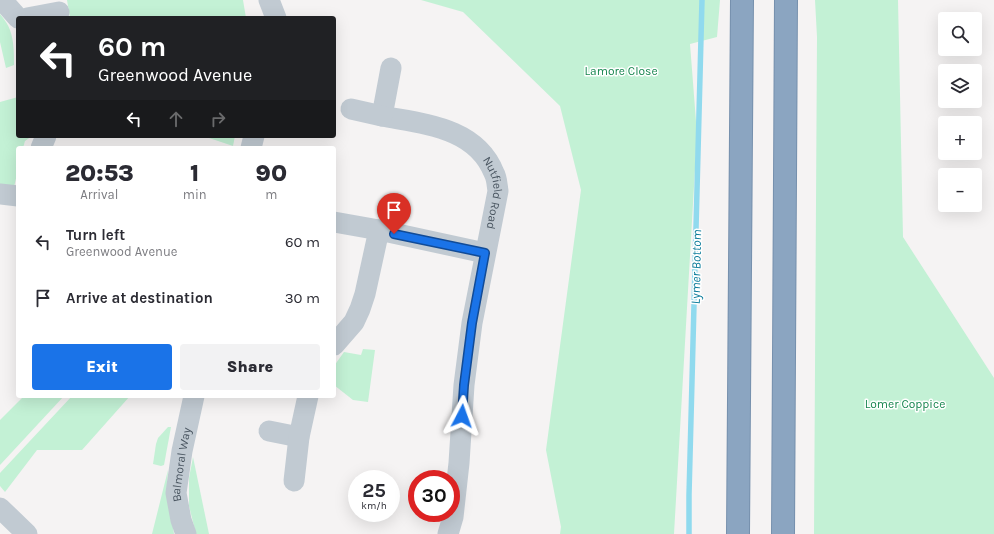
<!DOCTYPE html>
<meta charset="utf-8">
<style>
body{margin:0;font-family:Karla,sans-serif;background:#f2f2f3;color:#2b2b33;height:100vh;display:flex;flex-direction:column;font-size:15px;white-space:nowrap}
*{box-sizing:border-box;margin:0}
p{font-size:13px;color:#7c7c81}
.icon{flex:none;width:22px;height:22px;fill:none;stroke:currentColor;stroke-width:2;stroke-linecap:round;stroke-linejoin:round}
.map{position:relative;flex:1;overflow:hidden}
.details{position:absolute;left:16px;top:146px;width:320px;height:252px;display:flex;flex-direction:column;background:#fff;border-radius:4px;box-shadow:0 4px 16px #0002}
.details>*{flex:none}
.banner{position:absolute;left:16px;top:16px;width:320px;height:122px;border-radius:4px;box-shadow:0 4px 16px #0002;background:#202124;color:#fff;overflow:hidden}
.fabs{position:absolute;left:938px;top:12px;display:grid;gap:8px}
.fabs a{display:grid;place-items:center;width:44px;height:44px;border-radius:4px;background:#fff;box-shadow:0 4px 16px #0002;font-size:20px}
.speed{position:absolute;left:348px;top:470px;display:flex;gap:8px;font-size:20px;font-weight:700;text-align:center}
.speed>*{display:grid;place-content:center;width:52px;height:52px;border-radius:50%;background:#fff;box-shadow:0 4px 16px #0002;line-height:1}
.speed small{font-size:10px;font-weight:400}
.speed .limit{border:6px solid #d22;background:#fff;color:#111}
.pin{position:absolute;display:grid;place-items:center;width:34px;height:34px;color:#fff;margin:-41px -17px;border-radius:50% 50% 50% 0;rotate:-45deg;box-shadow:0 0 4px #0007}
.pin .icon{rotate:45deg}
.me{position:absolute;width:44px;margin:-22px;rotate:4deg;stroke-linejoin:round;filter:drop-shadow(0 0 3px #0008)}
.turn{display:flex;align-items:center;gap:14px;height:84px;padding:0 16px;font-size:18px}
.turn .icon{width:52px;height:52px;stroke-width:2.5}
.turn b{display:block;font-size:28px;line-height:34px}
.lanes{display:flex;align-items:center;height:38px;padding:0 16px;background:#0003;justify-content:center;gap:20px;direction:ltr}
.lanes .off{opacity:.35}
.eta{display:flex;justify-content:space-evenly;align-items:center;height:68px;text-align:center}
.eta b{font-size:24px;font-weight:800;line-height:28px}
.action{display:flex;gap:8px;margin-top:auto;padding:8px 16px}
.action a{flex:1;height:46px;border-radius:4px;background:#1a73e8;color:#fff;font-size:16px;font-weight:800;line-height:46px;text-align:center}
.action a+a{background:#f2f2f3;color:#2b2b33}
ul{padding:0;list-style:none}
li{display:flex;align-items:center;gap:12px;height:56px;padding:0 16px}
li div{flex:1}
li b{display:block;font-size:15px}
li em{font-style:normal}
.map>svg:first-child{display:block}
.green{fill:#c3f1d5}
.lines{fill:none;stroke-linecap:round;stroke-linejoin:round}
.stream{stroke:#90daee;stroke-width:5.5}
.highway-casing{stroke:#7690ad;stroke-width:24}
.minor{stroke:#c1cad2;stroke-width:21}
.highway{stroke:#8ba5c1;stroke-width:22}
.route-casing{stroke:#114b97;stroke-width:10}
.route{stroke:#1a73e8;stroke-width:7}
.labels{text-anchor:middle;dominant-baseline:central;stroke-width:3;stroke-linejoin:round;paint-order:stroke}
.park-label{font-size:12px;fill:#17864f;stroke:#fff}
.street-label{font-size:12px;fill:#4a5661;stroke:#fff}
.water-label{font-size:13px;font-style:italic;fill:#0c7c9b;stroke:#fff}
</style>
<div class="map">
<svg width="994" height="534" viewBox="0 0 994 534">
<rect width="100%" height="100%" fill="#f5f3f3"/>
<!-- green -->
<g class="green">
<path d="M 67,0 L 243,0 L 246,18 L 70,18 Z"/>
<path d="M 421,0 L 720,0 L 717,37 L 690,44 L 697,134 L 674,534 L 560,534 L 561,527 L 546,450 L 581,190 L 560,106 L 463,12 Z"/>
<path d="M 815,0 L 898,0 L 903,237 L 994,378 L 994,534 L 814,534 L 817,37 Z"/>
<path d="M 0,14 C 4,19 8,24 10,30 C 14,41 14,53 14,65 L 6,68 L 0,42 Z"/>
<path d="M 18,97 L 18,136 L 32,136 L 25,141 L 23,148 L 18,148 L 18,170 L 14,187 L 0,184 L 0,102 Z"/>
<path d="M 203,136 L 235,136 L 233,146 Z"/>
<path d="M 363,349 L 375,350 L 368,402 L 353,400 L 334,385 L 334,366 L 344,352 L 361,355 Z"/>
<path d="M 24,396 L 64,396 L 0,465 L 0,420 Z"/>
<path d="M 72,396 L 130,396 L 82,450 L 37,450 L 5,492 L 0,486 L 0,473 Z"/>
<path d="M 168,427 L 171,427 L 164,465 L 161,466 L 153,464 L 156,444 L 158,438 Z"/>
<path d="M 193,457 L 209,534 L 196,534 L 189,506 L 189,478 Z"/>
<path d="M 168,470 L 167,489 L 174,534 L 152,534 Z"/>
</g>
<g class="lines">
<!-- stream -->
<path class="stream" d="M 689,534 L 689,495 L 702,0"/>
<!-- highway casing -->
<g class="highway-casing">
<g id="highway">
<path d="M 738,534 L 742,0"/>
<path d="M 783,534 L 786,0"/>
</g>
</g>
<!-- minor -->
<g class="minor">
<path d="M 2,0 L 18,18"/>
<path d="M 269,0 L 276,18"/>
<path d="M 27,18 L 59,12"/>
<path id="s1" d="M 391,68 L 382,116 C 423,124 476,127 494,173 C 497,178 497,185 498,191 L 472,323 L 464,385 L 459,463 L 453,517 L 448,534"/>
<path d="M 351,109 L 382,116"/>
<path d="M 41,148 L 46,136"/>
<path d="M 251,148 L 254,136"/>
<path d="M 0,194 L 18,196"/>
<path d="M 334,222 L 379,230 L 485,253"/>
<path d="M 334,345 L 354,322 L 360,309 L 365,294 L 379,230"/>
<path d="M 269,431 L 299,437"/>
<path d="M 294,481 L 299,437 L 308,396"/>
<path d="M 0,508 L 27,534"/>
<path id="s2" d="M 186,534 L 181,520 L 176,493 L 182,451 L 194,396"/>
</g>
<!-- highway -->
<use href="#highway" class="highway"/>
</g>
<g class="lines">
<!-- route casing -->
<g class="route-casing">
<path id="route" d="M 394,234 L 485,253 L 472,323 L 464,385 L 462,416"/>
</g>
<!-- route -->
<use href="#route" class="route"/>
</g>
<g class="labels">
<!-- park labels -->
<g class="park-label">
<text x="621" y="71">Lamore Close</text>
<text x="905" y="404">Lomer Coppice</text>
</g>
<!-- street labels -->
<g class="street-label">
<text stroke="none"><textPath href="#s1" startOffset="201">Nutfield Road</textPath></text>
<text stroke="none"><textPath href="#s2" startOffset="71">Balmoral Way</textPath></text>
</g>
<!-- water labels -->
<g class="water-label">
<text transform="translate(696 267) rotate(-89)">Lymer Bottom</text>
</g>
</g>
</svg>
<div class="fabs">
<a><svg class="icon" aria-label="search" viewBox="0 0 24 24"><circle cx="10" cy="10" r="6"/><path d="M15 15l6 6"/></svg></a>
<a><svg class="icon" aria-label="layers" viewBox="0 0 24 24"><path d="M12 4l9 5-9 5-9-5zM3 14l9 5 9-5"/></svg></a>
<a>+</a>
<a>−</a>
</div>
<div class="speed"><div>25<small>km/h</small></div><div class="limit">30</div></div>
<div class="pin" style="left:394px;top:234px;background:#d93025"><svg class="icon" aria-label="arrive" viewBox="0 0 24 24"><path d="M6 21V4h12l-3 4 3 4H6"/></svg></div>
<svg class="me" style="left:462px;top:416px" viewBox="-20 -20 40 40"><path d="M0-17L14 15 0 8-14 15z" fill="#1a73e8" stroke="#fff" stroke-width="4"/></svg>
<div class="banner">
<div class="turn"><svg class="icon" aria-label="left" viewBox="0 0 24 24"><path d="M17 20v-9H6M10 6l-5 5 5 5"/></svg><div><b>60 m</b>Greenwood Avenue</div></div>
<div class="lanes"><svg class="icon" aria-label="left" viewBox="0 0 24 24"><path d="M17 20v-9H6M10 6l-5 5 5 5"/></svg><svg class="icon off" aria-label="ahead" viewBox="0 0 24 24"><path d="M12 20V5M6 11l6-6 6 6"/></svg><svg class="icon off" aria-label="right" viewBox="0 0 24 24"><path d="M7 20v-9h11M14 6l5 5-5 5"/></svg></div>
</div>
<section class="details">
<div class="eta">
<div><b>20:53</b><p>Arrival</p></div>
<div><b>1</b><p>min</p></div>
<div><b>90</b><p>m</p></div>
</div>
<ul>
<li><svg class="icon" aria-label="left" viewBox="0 0 24 24"><path d="M17 20v-9H6M10 6l-5 5 5 5"/></svg><div><b>Turn left</b><p>Greenwood Avenue</p></div><em>60 m</em></li>
<li><svg class="icon" aria-label="arrive" viewBox="0 0 24 24"><path d="M6 21V4h12l-3 4 3 4H6"/></svg><div><b>Arrive at destination</b></div><em>30 m</em></li>
</ul>
<div class="action"><a>Exit</a><a>Share</a></div>
</section>
</div>
